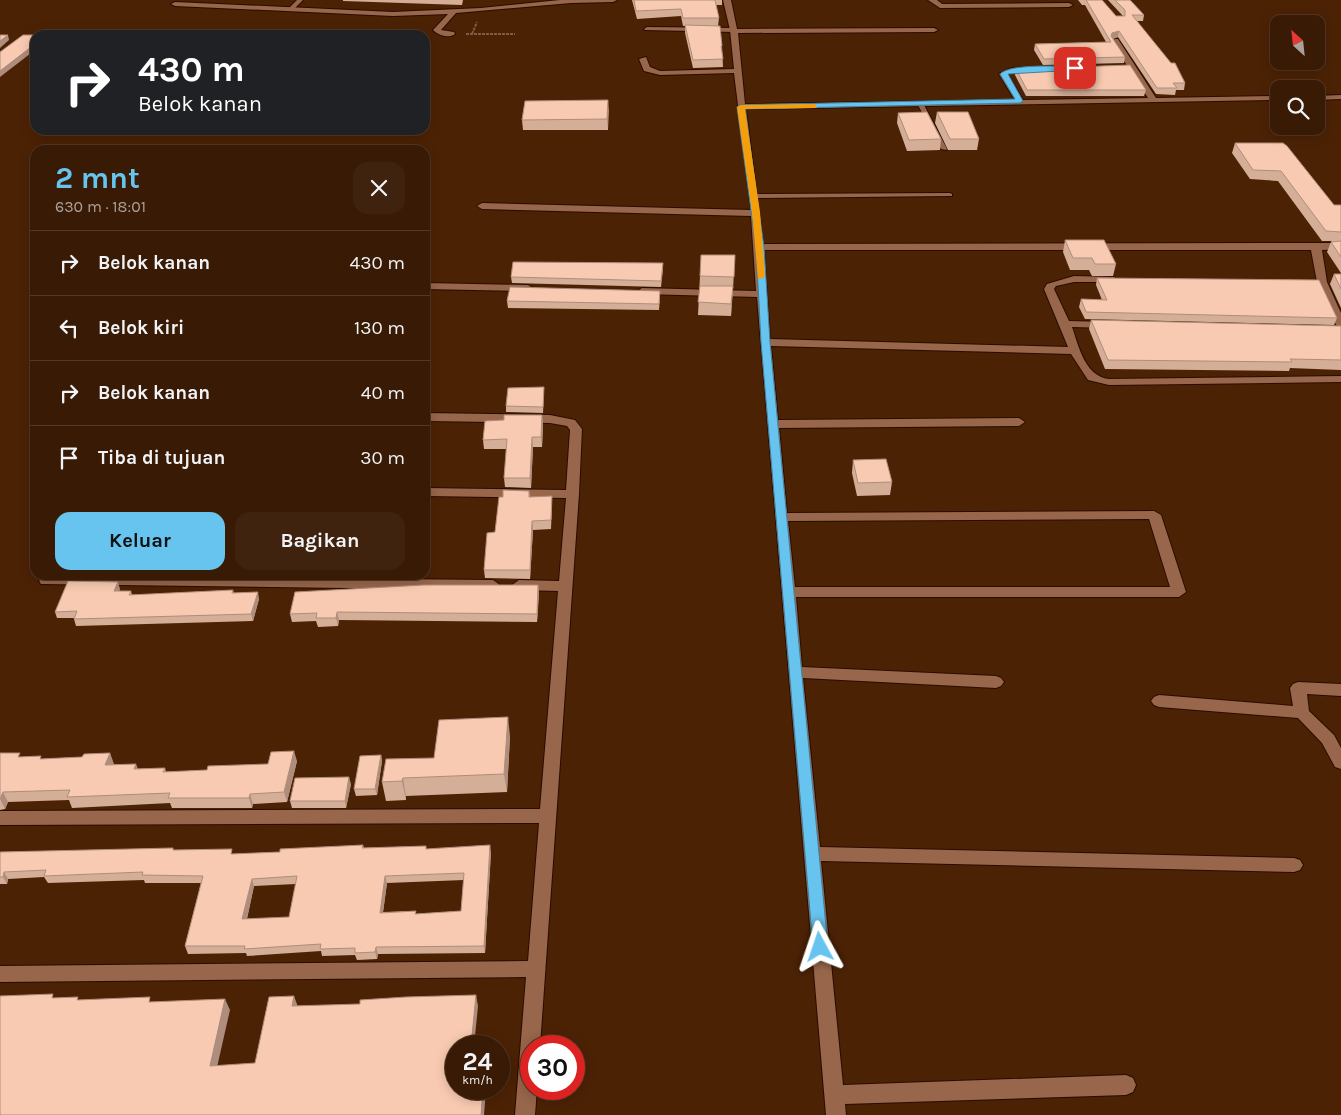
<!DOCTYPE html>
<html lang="id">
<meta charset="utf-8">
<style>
body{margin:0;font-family:Karla,sans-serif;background:#40230e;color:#f1f3f6;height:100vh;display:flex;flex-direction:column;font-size:19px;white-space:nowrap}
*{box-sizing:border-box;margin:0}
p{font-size:16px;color:#aba19a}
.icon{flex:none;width:28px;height:28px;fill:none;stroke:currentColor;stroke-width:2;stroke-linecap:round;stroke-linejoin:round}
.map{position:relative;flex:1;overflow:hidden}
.panel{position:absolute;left:30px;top:145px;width:400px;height:435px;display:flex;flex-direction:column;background:#391a04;border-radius:15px;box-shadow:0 2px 12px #0003,0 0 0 1px #533826}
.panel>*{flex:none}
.hud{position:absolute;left:30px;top:30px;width:400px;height:105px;border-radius:15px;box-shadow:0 2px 12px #0003,0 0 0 1px #533826;background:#202124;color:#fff;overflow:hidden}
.needle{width:32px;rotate:333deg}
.tools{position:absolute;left:1270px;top:15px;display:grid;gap:10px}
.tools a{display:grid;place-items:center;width:55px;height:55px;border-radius:10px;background:#391a04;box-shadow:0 2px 12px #0003,0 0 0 1px #533826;font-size:25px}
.speed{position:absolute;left:445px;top:1035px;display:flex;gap:10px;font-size:25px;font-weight:700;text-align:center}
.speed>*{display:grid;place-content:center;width:65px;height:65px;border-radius:50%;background:#391a04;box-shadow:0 2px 12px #0003,0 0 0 1px #533826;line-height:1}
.speed small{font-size:12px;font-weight:400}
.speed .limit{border:8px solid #d22;background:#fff;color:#111}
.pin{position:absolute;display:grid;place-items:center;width:42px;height:42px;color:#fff;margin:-21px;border-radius:10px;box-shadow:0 2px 8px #0006}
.me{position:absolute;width:55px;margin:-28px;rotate:355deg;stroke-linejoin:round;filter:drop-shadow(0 0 4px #0008)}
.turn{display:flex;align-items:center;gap:18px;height:105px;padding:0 25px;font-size:22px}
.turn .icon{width:65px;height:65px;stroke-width:2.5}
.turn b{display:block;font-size:35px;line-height:42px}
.round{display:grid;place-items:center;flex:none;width:52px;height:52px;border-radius:15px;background:#40230e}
.overview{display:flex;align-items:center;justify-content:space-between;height:85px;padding:0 25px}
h1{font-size:30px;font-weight:700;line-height:38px;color:#66c4ef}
.primary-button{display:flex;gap:10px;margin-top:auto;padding:10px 25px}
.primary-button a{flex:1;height:58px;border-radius:15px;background:#66c4ef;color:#111;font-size:20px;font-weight:700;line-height:58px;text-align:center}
.primary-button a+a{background:#40230e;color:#f1f3f6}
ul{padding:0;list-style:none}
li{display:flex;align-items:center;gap:15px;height:65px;padding:0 25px;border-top:1px solid #533826}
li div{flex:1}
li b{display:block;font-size:19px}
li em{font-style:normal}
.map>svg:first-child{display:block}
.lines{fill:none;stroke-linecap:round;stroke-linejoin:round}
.service-casing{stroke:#2b0c00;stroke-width:2}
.minor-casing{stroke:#2b0c00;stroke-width:2}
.path{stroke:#815b43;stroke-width:2;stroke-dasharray:3 1;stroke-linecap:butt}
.service{fill:#97664b;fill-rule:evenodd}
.minor{fill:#97664b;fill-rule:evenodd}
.wall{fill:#d5ae98;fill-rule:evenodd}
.shaded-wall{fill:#ae8d7c}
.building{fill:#f8cab1;stroke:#ae8d7c;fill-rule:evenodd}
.route{fill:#66c4ef;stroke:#427f9b}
.slow{fill:#f59e0b}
</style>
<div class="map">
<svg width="1341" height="1115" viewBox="0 0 1341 1115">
<rect width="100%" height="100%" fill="#4c2205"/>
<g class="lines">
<!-- service casing -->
<g class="service-casing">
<g id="service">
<path d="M 297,0 L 303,0 L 292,11 L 288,11 L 288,9 Z"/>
<path d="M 647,27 L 734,28 L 737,30 L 734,32 L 645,30 L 644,29 Z"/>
<path d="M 919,104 L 924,105 L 947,149 L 946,150 L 941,149 L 918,105 Z"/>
<path d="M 950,193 L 952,194 L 952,196 L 754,198 L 751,196 L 754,194 Z"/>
</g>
</g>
<!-- minor casing -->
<g class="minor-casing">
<g id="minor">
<path d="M 560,0 L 617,0 L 613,2 L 571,3 L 456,13 L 441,30 L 454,32 L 455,34 C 449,39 438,35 433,30 L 448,14 L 393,16 L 175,6 L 171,4 L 175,2 L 393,12 L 481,8 Z"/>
<path d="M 723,0 L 731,0 L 737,29 L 934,28 L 938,30 L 934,32 L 738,33 L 745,104 L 1015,100 L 999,74 L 1012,68 L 1034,67 L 1037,67 L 1037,71 L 1013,72 L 1008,75 L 1023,100 L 1148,98 L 1111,41 L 1115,39 L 1118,39 L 1156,98 L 1279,96 L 1279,100 L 746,109 L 763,244 L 1341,243 L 1341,249 L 1322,250 L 1327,282 L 1341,313 L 1341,328 L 1336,325 L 1317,282 L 1311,250 L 764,250 L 770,339 L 1068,347 L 1044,289 L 1047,284 L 1074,276 L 1114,277 L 1119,280 L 1118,282 L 1074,282 L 1056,286 L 1054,289 L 1069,321 L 1108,322 L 1113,325 L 1108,328 L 1072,327 C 1079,347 1085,376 1109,379 L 1341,376 L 1341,382 L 1109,385 L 1088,380 L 1071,354 L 771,346 L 778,420 L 1019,418 L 1025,422 L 1019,426 L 779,428 L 787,513 L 1154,511 L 1161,515 L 1186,592 L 1179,597 L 796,597 L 802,667 L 996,676 L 1001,678 L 1004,682 L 1001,686 L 996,688 L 803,678 L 820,847 L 1294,858 L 1300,860 L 1303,865 L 1300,870 L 1294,872 L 821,861 L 843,1085 L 1126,1075 L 1133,1078 L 1136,1085 L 1133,1092 L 1126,1095 L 845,1104 L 846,1115 L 826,1115 L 757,297 L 642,294 L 637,291 L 642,288 L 756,291 L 751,216 L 482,209 L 477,206 L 482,203 L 751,210 L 734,73 L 660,75 L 644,71 L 639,59 L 646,57 L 650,67 L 660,71 L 734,69 L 730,30 ZM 1149,519 L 1170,587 L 795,587 L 788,521 Z"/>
<path d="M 928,0 L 937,0 L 942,4 L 1069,3 L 1073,5 L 1069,7 L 940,8 Z"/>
<path d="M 1341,95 L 1341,99 L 1316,100 L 1316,96 Z"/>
<path d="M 425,283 L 528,285 L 533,288 L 528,291 L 425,289 Z"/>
<path d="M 425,413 L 550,415 L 575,420 L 582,429 L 579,494 L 540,1046 L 531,1046 L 531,1089 L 537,1089 L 535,1115 L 515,1115 L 526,977 L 0,982 L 0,966 L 528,961 L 539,823 L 0,825 L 0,811 L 540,809 L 558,591 L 519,590 L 512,585 L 519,580 L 559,581 L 566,498 L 425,496 L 425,488 L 566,490 L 570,430 L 567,426 L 550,423 L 425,421 Z"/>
<path d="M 46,576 L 493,580 L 500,585 L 493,590 L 41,584 L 39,581 Z"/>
<path d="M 1298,682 L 1341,684 L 1341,696 L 1307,694 L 1309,711 L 1334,735 L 1341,748 L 1341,769 L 1335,767 L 1322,743 L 1298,718 L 1159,707 L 1154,705 L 1151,701 L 1154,697 L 1159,695 L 1293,706 L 1290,688 L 1293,684 Z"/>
</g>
</g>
<!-- path -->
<g class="path">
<path d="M 466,34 L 515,34"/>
<path d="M 472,34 L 477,22"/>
</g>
<!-- service -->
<use href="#service" class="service"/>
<!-- minor -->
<use href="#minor" class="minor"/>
</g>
<!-- wall -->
<g class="wall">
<path d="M 343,0 L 463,0 L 462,5 L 343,1 Z"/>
<path d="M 632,0 L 722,0 L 722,5 L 716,5 L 719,18 L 718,26 L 722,46 L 723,67 L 693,68 L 685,33 L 685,26 L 683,26 L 681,16 L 637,19 Z"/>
<path d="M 1078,0 L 1102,0 L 1116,16 L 1123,16 L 1108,0 L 1130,0 L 1144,15 L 1143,21 L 1137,21 L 1185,83 L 1184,90 L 1176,90 L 1175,95 L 1156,94 L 1118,37 L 1113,39 L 1125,57 L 1124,63 L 1043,65 L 1034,50 L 1035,44 L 1106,42 L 1085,5 L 1082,5 Z"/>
<path d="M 1016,69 L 1146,90 L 1144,96 L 1026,96 L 1015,75 Z"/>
<path d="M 608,100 L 608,130 L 523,130 L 522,120 Z"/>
<path d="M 937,112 L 979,139 L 977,150 L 948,150 L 935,123 Z"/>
<path d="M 898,113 L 941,139 L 940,150 L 907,151 L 897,123 Z"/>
<path d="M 1235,143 L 1283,143 L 1334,205 L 1341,205 L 1341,273 L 1327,252 L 1331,242 L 1332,241 L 1322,241 L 1278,181 L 1250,179 L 1232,153 Z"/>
<path d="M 1065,240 L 1116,264 L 1113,276 L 1092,276 L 1089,270 L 1070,270 L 1063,252 Z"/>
<path d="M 735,255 L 733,289 L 731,316 L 698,315 L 700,276 Z"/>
<path d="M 663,269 L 661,287 L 512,283 L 511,277 Z"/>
<path d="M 1334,274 L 1341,274 L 1341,308 L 1330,284 Z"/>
<path d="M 1097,278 L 1337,318 L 1334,325 L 1085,319 L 1079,307 L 1081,299 L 1102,300 L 1096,285 Z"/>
<path d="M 660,297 L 659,310 L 508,308 L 507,301 Z"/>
<path d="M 1091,320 L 1341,326 L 1341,370 L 1290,368 L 1289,371 L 1105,369 L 1089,329 Z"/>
<path d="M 544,394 L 543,413 L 506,412 L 506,406 Z"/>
<path d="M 542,415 L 543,425 L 542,447 L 533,447 L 531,488 L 505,487 L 504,478 L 507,449 L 484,449 L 483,440 L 504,420 Z"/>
<path d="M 853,460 L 892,482 L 890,495 L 857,496 L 852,473 Z"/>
<path d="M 529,491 L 530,497 L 552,505 L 551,529 L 533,530 L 530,579 L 485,578 L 484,570 L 495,532 L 503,497 Z"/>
<path d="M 538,585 L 539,593 L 537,622 L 339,620 L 338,626 L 318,627 L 316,621 L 292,622 L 290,614 Z"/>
<path d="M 120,589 L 119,591 L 131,591 L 132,595 L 233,590 L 234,593 L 259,599 L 253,621 L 76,626 L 74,619 L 74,618 L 57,618 L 55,612 Z"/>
<path d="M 510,736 L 507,792 L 406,796 L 406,800 L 386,801 L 382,782 L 434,758 Z"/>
<path d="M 0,753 L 21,757 L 42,759 L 82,757 L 110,753 L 113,764 L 138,769 L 165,768 L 166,772 L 207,770 L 297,761 L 287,802 L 253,804 L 252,808 L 172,808 L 170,803 L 72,808 L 69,800 L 8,802 L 5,809 L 0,810 Z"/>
<path d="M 381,755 L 382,761 L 377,795 L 356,796 L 354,789 Z"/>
<path d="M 351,784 L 346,808 L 292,808 L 290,801 Z"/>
<path d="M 363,845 L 364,848 L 426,846 L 426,849 L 491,852 L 485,953 L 378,954 L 377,959 L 357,960 L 355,955 L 322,956 L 321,951 L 247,956 L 246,953 L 188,954 L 185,946 L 201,883 L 145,883 L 144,880 L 48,883 L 44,877 L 8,879 L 7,884 L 0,884 L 0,852 L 174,850 L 234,854 L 280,852 ZM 464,880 L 461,911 L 416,914 L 416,911 L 383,912 L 387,883 ZM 296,884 L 289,917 L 247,919 L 254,886 Z"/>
</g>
<!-- shaded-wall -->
<g class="shaded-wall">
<path d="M 1119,31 L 1118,37 L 1110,39 L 1112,33 Z"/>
<path d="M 8,35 L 9,40 L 0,48 L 0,41 Z"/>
<path d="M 35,44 L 35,50 L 0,77 L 0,71 Z"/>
<path d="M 608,100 L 609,111 L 608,130 L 607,119 Z"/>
<path d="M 733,286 L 732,298 L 731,316 L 731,304 Z"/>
<path d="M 542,415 L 543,425 L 542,447 L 541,437 Z"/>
<path d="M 532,437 L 533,447 L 531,488 L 530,478 Z"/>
<path d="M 532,521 L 533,530 L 530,579 L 530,570 Z"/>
<path d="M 118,582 L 120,589 L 117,598 L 114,591 Z"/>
<path d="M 538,585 L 539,593 L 537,622 L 537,614 Z"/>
<path d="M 258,592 L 259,599 L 253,621 L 251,614 Z"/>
<path d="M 337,612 L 339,620 L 338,626 L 336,618 Z"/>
<path d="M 508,717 L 510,736 L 507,792 L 504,774 Z"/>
<path d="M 294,751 L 297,761 L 287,802 L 284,792 Z"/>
<path d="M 110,753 L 114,764 L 110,775 L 105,765 Z"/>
<path d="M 381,755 L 382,761 L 377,795 L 375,789 Z"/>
<path d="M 136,764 L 140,774 L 134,769 Z"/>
<path d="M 349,777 L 351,784 L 346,808 L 345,801 Z"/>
<path d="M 403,778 L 406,796 L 406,800 L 402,781 Z"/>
<path d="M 3,792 L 8,802 L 5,809 L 0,799 Z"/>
<path d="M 250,794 L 253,804 L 252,808 L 249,798 Z"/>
<path d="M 490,845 L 491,852 L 485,953 L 484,946 Z"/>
<path d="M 4,872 L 8,879 L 7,884 L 3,877 Z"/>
<path d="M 385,876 L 387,883 L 382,920 L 380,913 Z"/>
<path d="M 252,879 L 254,886 L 245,927 L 242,919 Z"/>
<path d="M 376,947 L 378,954 L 377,959 L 375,952 Z"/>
<path d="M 476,995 L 478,1006 L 474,1046 L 471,1046 Z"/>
<path d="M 294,996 L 298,1007 L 292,1006 Z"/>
<path d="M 225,999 L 230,1010 L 215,1076 L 210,1066 Z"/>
<path d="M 483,1089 L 486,1089 L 484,1115 L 481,1115 Z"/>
</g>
<!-- building -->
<g class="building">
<path d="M 634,0 L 715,0 L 719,18 L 683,18 L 681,9 L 636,11 Z"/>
<path d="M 1086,0 L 1102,0 L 1116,16 L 1125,16 L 1125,10 L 1115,0 L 1130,0 L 1144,15 L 1132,15 L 1171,63 L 1175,63 L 1185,83 L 1173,83 L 1177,88 L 1157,88 L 1119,31 L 1112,33 L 1111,36 L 1125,57 L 1044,59 L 1035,44 L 1111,42 Z"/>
<path d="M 685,25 L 720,26 L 722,46 L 721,46 L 723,59 L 693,60 Z"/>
<path d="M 0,35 L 8,35 L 0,41 Z"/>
<path d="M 23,35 L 35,35 L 35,44 L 0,71 L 0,52 Z"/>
<path d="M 1130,65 L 1146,90 L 1027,90 L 1016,69 Z"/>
<path d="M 608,100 L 607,119 L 522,120 L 525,101 Z"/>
<path d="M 927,112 L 941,139 L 909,140 L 898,113 Z"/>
<path d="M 937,112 L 968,112 L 979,139 L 950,139 Z"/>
<path d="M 1235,143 L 1283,143 L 1287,146 L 1334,205 L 1341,205 L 1341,232 L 1326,231 L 1281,171 L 1253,170 Z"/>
<path d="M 1065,240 L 1104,240 L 1116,264 L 1095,264 L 1092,258 L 1073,258 Z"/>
<path d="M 1341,241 L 1341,257 L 1331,242 Z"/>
<path d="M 701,255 L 735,255 L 734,277 L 700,276 Z"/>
<path d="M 513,262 L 663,263 L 661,281 L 511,277 Z"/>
<path d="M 1334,274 L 1341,274 L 1341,289 Z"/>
<path d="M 1097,278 L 1319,280 L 1337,318 L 1086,312 L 1081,299 L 1107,300 Z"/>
<path d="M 700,286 L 733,286 L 731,304 L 698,302 Z"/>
<path d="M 510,287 L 660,291 L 659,304 L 507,301 Z"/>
<path d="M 1091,320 L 1341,326 L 1341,360 L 1290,359 L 1292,362 L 1108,360 Z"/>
<path d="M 544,387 L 543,407 L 506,406 L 508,388 Z"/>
<path d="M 504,415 L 542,415 L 541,437 L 532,437 L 530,478 L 504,478 L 507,439 L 483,440 L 485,421 L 504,420 Z"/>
<path d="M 886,459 L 892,482 L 858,483 L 853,460 Z"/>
<path d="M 503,490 L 529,491 L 529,497 L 552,496 L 551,520 L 532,521 L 530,570 L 484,570 L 487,533 L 495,532 L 499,497 L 503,497 Z"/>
<path d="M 68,581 L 118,582 L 114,591 L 131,591 L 129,595 L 233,590 L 232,593 L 258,592 L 251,614 L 74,619 L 77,611 L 55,612 Z"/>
<path d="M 424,585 L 538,585 L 537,614 L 337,612 L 336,618 L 316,618 L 317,613 L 290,614 L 295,592 Z"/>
<path d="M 508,717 L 504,774 L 403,778 L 402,781 L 382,782 L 386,759 L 434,758 L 439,720 Z"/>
<path d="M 294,751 L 284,792 L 250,794 L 249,798 L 168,798 L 170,793 L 67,797 L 70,790 L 3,792 L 0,799 L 0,753 L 20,753 L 18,757 L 41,756 L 40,759 L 82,757 L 84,754 L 110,753 L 105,765 L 136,764 L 134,769 L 165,768 L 163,772 L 207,770 L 208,766 L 268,764 L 271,752 Z"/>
<path d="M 381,755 L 375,789 L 354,789 L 360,756 Z"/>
<path d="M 349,777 L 345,801 L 290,801 L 295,778 Z"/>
<path d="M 363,845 L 362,848 L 426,846 L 426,849 L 490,845 L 484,946 L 376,947 L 375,952 L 355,953 L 355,948 L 320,949 L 321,944 L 244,949 L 245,946 L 185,946 L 203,876 L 142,875 L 143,872 L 44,876 L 46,870 L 4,872 L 3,877 L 0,877 L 0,852 L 173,848 L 173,850 L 232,849 L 231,854 L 280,852 L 280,849 ZM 464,873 L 461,911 L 415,914 L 416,911 L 380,913 L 385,876 ZM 297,876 L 289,917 L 242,919 L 252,879 Z"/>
<path d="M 53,994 L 52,998 L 78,997 L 77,1000 L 150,997 L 149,1002 L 225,999 L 210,1066 L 255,1063 L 269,997 L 294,996 L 292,1006 L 360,1004 L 360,1000 L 406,997 L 476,995 L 471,1046 L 456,1046 L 456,1089 L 483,1089 L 481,1115 L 0,1115 L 0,996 Z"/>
</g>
<!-- route -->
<path class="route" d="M 1075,66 L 1077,70 L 1008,74 L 1023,101 L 1020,103 L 745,109 L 764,247 L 770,342 L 828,947 L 826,951 L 820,953 L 815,951 L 813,947 L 761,342 L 756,247 L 737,107 L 741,105 L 1015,99 L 1000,74 C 1011,63 1058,67 1075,66 Z"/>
<!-- slow -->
<path class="slow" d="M 815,104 L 817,108 L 745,109 L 760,212 L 765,277 L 758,279 L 752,212 L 737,107 L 741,105 Z"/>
</svg>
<div class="tools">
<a><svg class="needle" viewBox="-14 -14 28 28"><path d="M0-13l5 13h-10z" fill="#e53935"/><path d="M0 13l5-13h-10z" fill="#aba19a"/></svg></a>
<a><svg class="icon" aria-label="search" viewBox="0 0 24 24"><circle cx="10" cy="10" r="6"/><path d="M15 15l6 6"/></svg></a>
</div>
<div class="speed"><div>24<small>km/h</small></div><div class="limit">30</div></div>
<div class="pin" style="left:1075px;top:68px;background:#d93025"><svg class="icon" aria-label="arrive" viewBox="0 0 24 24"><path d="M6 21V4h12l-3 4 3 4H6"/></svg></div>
<svg class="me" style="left:820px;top:947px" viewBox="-20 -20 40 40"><path d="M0-17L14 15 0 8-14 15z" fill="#66c4ef" stroke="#fff" stroke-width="4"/></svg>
<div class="hud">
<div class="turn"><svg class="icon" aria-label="right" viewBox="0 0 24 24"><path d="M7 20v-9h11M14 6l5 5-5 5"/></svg><div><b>430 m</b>Belok kanan</div></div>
</div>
<section class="panel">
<div class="overview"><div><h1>2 mnt</h1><p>630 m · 18:01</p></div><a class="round"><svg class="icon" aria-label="close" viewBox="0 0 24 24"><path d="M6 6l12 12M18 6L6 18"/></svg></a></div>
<ul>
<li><svg class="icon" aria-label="right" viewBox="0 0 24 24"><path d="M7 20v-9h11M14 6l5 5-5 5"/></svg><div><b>Belok kanan</b></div><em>430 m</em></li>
<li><svg class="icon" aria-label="left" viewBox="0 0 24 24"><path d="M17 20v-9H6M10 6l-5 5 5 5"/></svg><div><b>Belok kiri</b></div><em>130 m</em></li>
<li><svg class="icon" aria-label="right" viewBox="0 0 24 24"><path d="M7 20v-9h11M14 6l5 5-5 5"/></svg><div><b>Belok kanan</b></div><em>40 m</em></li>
<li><svg class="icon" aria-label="arrive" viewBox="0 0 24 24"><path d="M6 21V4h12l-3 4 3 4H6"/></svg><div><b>Tiba di tujuan</b></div><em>30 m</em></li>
</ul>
<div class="primary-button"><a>Keluar</a><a>Bagikan</a></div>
</section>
</div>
